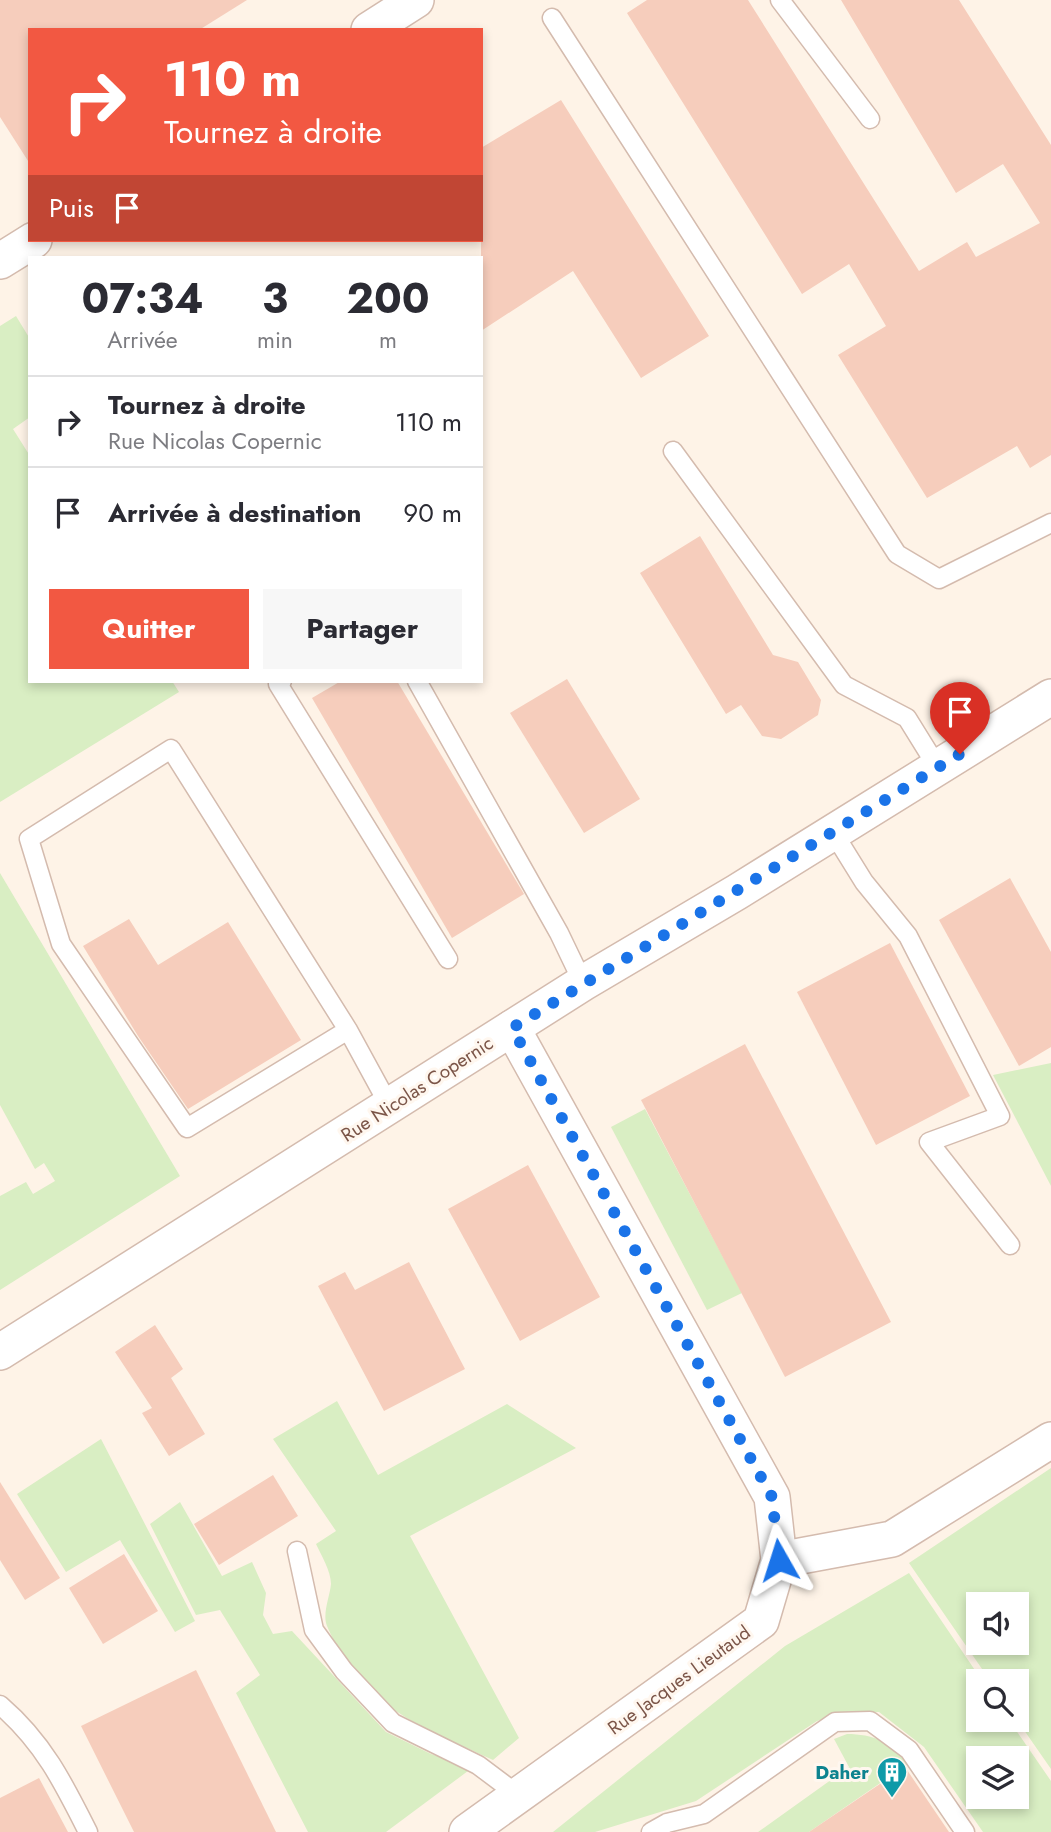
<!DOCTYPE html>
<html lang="fr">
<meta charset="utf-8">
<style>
body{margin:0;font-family:Jost,sans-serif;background:#f7f7f7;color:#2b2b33;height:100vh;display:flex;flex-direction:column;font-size:26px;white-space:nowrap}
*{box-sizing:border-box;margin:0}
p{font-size:23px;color:#7c7c81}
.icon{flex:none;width:38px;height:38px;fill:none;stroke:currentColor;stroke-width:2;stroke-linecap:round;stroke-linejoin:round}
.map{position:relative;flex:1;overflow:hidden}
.panel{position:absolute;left:28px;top:256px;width:455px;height:427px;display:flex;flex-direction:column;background:#fff;border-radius:0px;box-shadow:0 4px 10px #0003}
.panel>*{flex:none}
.banner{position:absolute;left:28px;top:28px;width:455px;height:214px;border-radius:0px;box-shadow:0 4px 10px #0003;background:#f25842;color:#fff;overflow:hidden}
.tools{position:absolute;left:966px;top:1592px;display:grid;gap:14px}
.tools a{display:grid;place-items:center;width:63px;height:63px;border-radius:0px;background:#fff;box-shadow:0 4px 10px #0003;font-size:35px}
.pin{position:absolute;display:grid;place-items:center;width:60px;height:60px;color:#fff;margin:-72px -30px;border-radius:50% 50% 50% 0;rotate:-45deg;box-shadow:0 0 7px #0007}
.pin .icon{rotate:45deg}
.me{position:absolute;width:77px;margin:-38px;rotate:354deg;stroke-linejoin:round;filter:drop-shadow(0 0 5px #0008)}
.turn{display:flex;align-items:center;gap:24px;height:147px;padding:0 21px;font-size:32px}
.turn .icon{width:91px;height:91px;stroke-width:2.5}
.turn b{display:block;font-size:49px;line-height:60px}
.then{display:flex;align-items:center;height:66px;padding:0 21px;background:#0003;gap:14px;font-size:26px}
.eta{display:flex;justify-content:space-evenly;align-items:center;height:119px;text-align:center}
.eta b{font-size:42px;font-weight:700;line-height:49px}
.primary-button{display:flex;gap:14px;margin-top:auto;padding:14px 21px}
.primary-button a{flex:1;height:80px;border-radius:0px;background:#f25842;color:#fff;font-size:28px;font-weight:700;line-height:80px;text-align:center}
.primary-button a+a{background:#f7f7f7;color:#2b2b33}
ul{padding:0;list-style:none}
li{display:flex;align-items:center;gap:21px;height:91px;padding:0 21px;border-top:2px solid #e1e1e2}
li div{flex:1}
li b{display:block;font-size:26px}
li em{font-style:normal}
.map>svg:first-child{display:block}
.green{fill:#d9eec3;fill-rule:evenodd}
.building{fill:#f6cdbc}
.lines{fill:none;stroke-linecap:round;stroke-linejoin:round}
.service-casing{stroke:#d4bbae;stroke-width:21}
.minor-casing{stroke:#d4bbae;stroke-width:38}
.service{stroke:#fff;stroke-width:18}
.minor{stroke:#fff;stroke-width:35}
.route{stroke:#1a73e8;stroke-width:12;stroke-dasharray:0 21.6}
.labels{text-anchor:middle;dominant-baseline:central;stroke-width:6;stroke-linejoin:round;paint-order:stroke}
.street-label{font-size:19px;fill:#7b5548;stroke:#fff7ef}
.culture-label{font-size:19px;font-weight:bold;fill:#0d838f;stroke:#fff7ef;text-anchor:end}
</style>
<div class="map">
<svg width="1051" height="1832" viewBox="0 0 1051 1832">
<rect width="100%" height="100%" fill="#fef3e7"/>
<!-- green -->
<g class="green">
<path d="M 16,316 L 30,339 L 30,417 L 13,429 L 30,456 L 30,681 L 172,681 L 179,692 L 0,802 L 0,326 Z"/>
<path d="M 0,873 L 180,1176 L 0,1290 L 0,1196 L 26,1182 L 33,1194 L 55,1181 L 44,1163 L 35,1169 L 0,1105 Z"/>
<path d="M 1051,1063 L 1051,1186 L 993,1075 Z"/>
<path d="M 645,1109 L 742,1293 L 707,1310 L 611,1127 Z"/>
<path d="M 337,1401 L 378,1475 L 507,1404 L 576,1448 L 410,1536 L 519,1738 L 493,1760 C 419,1725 362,1708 327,1626 C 322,1614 330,1596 331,1584 C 331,1571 321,1555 316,1544 L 336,1531 L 273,1439 Z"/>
<path d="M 101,1439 L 195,1621 L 175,1632 L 120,1540 L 66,1572 L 17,1494 Z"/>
<path d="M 1051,1468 L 1051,1769 L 1017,1720 L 1017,1682 L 991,1682 L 909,1563 ZM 978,1605 L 1017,1605 L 1017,1643 L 978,1643 Z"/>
<path d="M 180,1502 L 222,1576 L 252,1562 L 266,1593 L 263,1615 L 273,1634 L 292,1631 L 386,1732 L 431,1754 L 472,1768 L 386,1832 L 308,1832 L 236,1693 L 260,1675 L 220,1610 L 196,1615 L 150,1524 Z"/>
<path d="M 909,1573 L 983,1682 L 978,1682 L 978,1720 L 1009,1720 L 1051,1781 L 1051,1832 L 983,1832 L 924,1747 L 879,1712 L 846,1712 L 817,1721 L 696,1801 L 595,1832 L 553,1832 L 785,1646 ZM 978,1759 L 1017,1759 L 1017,1797 L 978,1797 Z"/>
<path d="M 847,1734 C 872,1734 894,1742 908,1764 L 809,1832 L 758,1832 L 849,1767 L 834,1739 Z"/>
</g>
<!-- building -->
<g class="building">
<path d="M 0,0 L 247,0 L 199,30 L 30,30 L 30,164 L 0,117 Z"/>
<path d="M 647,0 L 748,0 L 919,271 L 967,242 L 976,257 L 1040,223 L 1003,164 L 956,193 L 841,0 L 959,0 L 1051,145 L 1051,455 L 1030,468 L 1017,446 L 927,498 L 838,355 L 886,326 L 849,264 L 802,294 L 627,13 Z"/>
<path d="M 561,100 L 709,336 L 641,378 L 573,271 L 481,331 L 481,148 Z"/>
<path d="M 700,536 L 773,655 L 798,662 L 821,700 L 818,715 L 781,739 L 762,736 L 741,705 L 726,714 L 640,573 Z"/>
<path d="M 567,679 L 640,799 L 584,833 L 510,713 Z"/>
<path d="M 341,681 L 397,681 L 524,894 L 452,938 L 312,698 Z"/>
<path d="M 1010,878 L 1051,952 L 1051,1047 L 1019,1066 L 939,920 Z"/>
<path d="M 129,919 L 158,965 L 228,922 L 301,1040 L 188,1109 L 138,1036 L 83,946 Z"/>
<path d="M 890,943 L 970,1096 L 876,1145 L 797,992 Z"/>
<path d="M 745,1044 L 891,1322 L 785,1377 L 641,1100 Z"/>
<path d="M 528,1165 L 600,1297 L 520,1341 L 448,1209 Z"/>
<path d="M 409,1262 L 465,1369 L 384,1411 L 318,1286 L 345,1272 L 355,1290 Z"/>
<path d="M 155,1325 L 183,1369 L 171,1378 L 205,1434 L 169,1456 L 142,1413 L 152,1408 L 115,1352 Z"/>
<path d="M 273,1475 L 298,1516 L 219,1565 L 194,1524 Z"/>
<path d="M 0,1482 L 60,1578 L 25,1600 L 0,1560 Z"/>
<path d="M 124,1554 L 158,1611 L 103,1644 L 69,1588 Z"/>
<path d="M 196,1670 L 276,1832 L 134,1832 L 81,1726 Z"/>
<path d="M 905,1767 L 949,1832 L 809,1832 Z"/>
<path d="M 39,1778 L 68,1832 L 0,1832 L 0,1798 Z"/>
</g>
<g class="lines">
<!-- service casing -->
<g class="service-casing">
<g id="service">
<path d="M 780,0 L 870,119"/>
<path d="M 552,18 L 897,554 L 939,579 L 1051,523"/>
<path d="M 673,451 L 844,685 L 907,718 L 938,768"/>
<path d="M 282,681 L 278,684 L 448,959"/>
<path d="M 417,681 L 559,933 L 583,983"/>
<path d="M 833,832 L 864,882 L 908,936 L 1000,1116 L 929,1142 L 1010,1245"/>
<path d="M 348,1030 L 187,1128 L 61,944 L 29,839 L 171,749 L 348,1030 L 390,1107"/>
<path d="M 297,1551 L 314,1630 L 344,1671 L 393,1723 L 478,1765 L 518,1795"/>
<path d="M 0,1705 C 43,1742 63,1782 88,1832"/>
<path d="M 651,1832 L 667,1823 L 704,1814 L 835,1722 L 870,1721 L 909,1750 L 965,1832"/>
</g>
</g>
<!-- minor casing -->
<g class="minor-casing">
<g id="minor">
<path d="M 369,30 L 416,0"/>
<path d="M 0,261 L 34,240"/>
<path d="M 0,1352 L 583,983 L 737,892 L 1051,697"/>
<path d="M 779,1560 L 892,1539 L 1051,1440"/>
<path d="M 467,1832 L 761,1621 L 779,1560 L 772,1497 L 512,1028"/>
</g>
</g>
<!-- service -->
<use href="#service" class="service"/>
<!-- minor -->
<use href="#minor" class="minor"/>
</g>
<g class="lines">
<!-- route -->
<path class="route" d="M 779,1560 L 772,1497 L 512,1028 L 960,754"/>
</g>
<!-- icons -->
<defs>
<g id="building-pin" transform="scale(1.575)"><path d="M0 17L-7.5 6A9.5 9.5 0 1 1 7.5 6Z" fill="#0f9aa8" stroke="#fff7ef"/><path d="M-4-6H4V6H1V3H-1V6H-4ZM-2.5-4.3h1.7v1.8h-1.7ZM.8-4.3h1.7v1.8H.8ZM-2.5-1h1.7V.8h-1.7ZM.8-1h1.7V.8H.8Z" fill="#fff"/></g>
</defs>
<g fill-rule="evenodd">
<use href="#building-pin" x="892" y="1772"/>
</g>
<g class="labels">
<!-- street labels -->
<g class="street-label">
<text transform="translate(417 1089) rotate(-33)">Rue Nicolas Copernic</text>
<text transform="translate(679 1680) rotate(-36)">Rue Jacques Lieutaud</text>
</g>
<!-- culture labels -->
<g class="culture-label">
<text x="869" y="1772">Daher</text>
</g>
</g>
</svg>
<div class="tools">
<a><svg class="icon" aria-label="sound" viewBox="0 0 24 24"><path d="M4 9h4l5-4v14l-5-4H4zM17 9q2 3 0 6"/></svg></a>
<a><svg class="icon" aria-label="search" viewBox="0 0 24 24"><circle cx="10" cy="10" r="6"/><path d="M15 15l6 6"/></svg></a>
<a><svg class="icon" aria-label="layers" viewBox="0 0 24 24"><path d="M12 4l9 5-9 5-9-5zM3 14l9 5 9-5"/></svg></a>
</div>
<div class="pin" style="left:960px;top:754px;background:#d93025"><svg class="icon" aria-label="arrive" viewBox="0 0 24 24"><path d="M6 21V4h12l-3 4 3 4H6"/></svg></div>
<svg class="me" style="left:779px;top:1560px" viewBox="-20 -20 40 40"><path d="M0-17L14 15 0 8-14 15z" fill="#1a73e8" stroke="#fff" stroke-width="4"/></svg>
<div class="banner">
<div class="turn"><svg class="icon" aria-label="right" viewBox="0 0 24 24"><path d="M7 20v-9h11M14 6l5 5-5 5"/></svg><div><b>110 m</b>Tournez à droite</div></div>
<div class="then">Puis<svg class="icon" aria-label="arrive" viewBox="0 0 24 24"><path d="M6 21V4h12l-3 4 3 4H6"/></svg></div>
</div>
<section class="panel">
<div class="eta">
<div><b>07:34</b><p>Arrivée</p></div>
<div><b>3</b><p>min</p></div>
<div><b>200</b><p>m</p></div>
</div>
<ul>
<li><svg class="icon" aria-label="right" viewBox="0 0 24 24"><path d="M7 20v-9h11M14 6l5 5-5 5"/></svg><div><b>Tournez à droite</b><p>Rue Nicolas Copernic</p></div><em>110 m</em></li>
<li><svg class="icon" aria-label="arrive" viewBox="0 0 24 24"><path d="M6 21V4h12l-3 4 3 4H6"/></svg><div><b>Arrivée à destination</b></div><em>90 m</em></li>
</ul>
<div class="primary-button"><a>Quitter</a><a>Partager</a></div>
</section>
</div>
